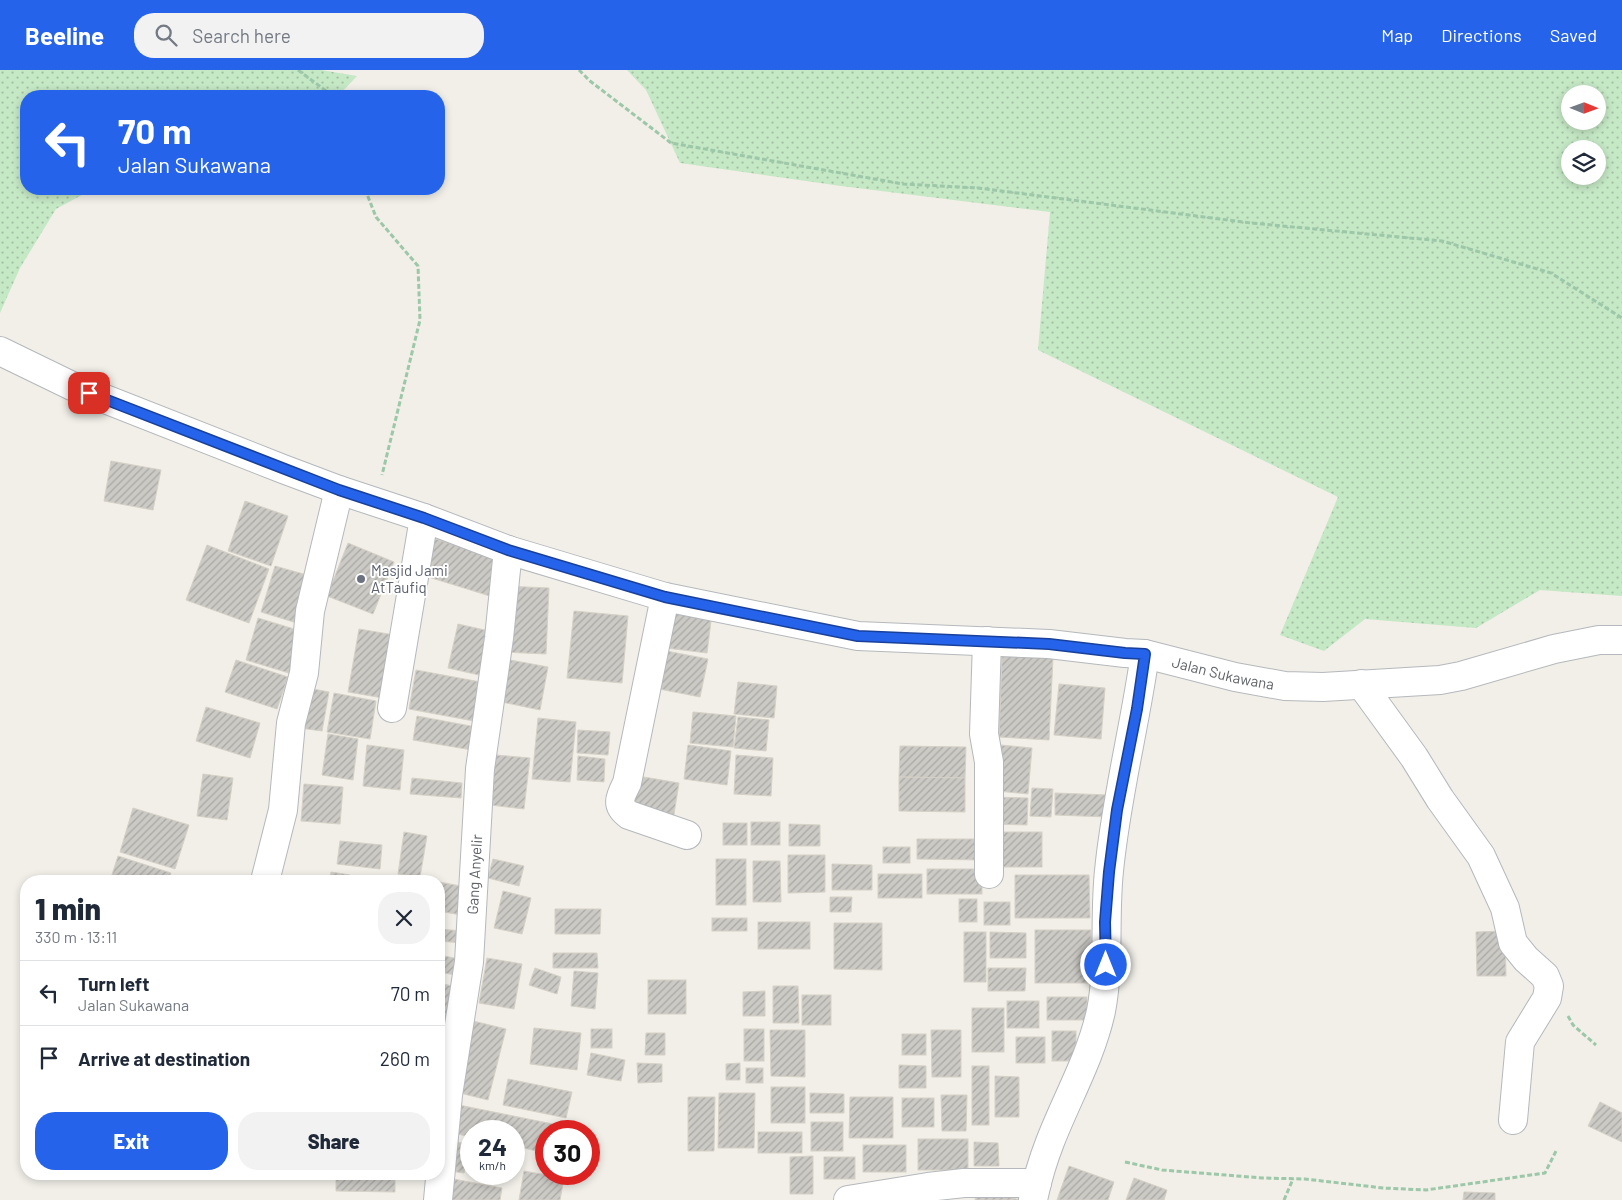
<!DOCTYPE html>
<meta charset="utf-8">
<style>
body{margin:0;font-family:Barlow,sans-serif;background:#f2f2f3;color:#1f2937;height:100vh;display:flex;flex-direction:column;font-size:19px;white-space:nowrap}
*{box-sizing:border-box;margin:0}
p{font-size:16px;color:#747a83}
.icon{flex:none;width:28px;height:28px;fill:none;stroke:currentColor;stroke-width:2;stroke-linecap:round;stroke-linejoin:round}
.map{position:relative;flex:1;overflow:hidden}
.side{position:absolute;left:20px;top:805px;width:425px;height:305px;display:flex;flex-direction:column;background:#fff;border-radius:20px;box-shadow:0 2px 8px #0003}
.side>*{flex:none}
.top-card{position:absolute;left:20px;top:20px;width:425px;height:105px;border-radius:20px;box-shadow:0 2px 8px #0003;background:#2563eb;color:#fff;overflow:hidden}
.needle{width:32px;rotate:91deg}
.fabs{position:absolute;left:1561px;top:15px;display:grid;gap:10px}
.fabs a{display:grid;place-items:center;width:45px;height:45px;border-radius:50%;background:#fff;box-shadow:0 2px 8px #0003;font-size:25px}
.speed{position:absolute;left:460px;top:1050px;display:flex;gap:10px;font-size:25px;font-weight:700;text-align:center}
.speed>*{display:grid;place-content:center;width:65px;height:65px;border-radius:50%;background:#fff;box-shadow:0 2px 8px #0003;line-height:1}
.speed small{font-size:12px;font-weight:400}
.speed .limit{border:8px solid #d22;background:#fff;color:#111}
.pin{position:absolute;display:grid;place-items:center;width:42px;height:42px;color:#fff;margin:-21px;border-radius:10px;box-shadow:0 2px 8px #0006}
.me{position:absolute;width:55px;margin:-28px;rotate:0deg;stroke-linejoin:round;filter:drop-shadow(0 0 4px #0008)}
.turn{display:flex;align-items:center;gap:18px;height:105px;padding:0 15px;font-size:22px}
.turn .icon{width:65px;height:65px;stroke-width:2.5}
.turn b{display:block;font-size:35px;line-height:42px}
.round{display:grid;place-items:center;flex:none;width:52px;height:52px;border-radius:20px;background:#f2f2f3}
.headline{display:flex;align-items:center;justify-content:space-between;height:85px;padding:0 15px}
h1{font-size:30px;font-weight:800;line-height:38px}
.action{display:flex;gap:10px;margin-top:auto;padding:10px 15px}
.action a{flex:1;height:58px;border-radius:20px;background:#2563eb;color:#fff;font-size:20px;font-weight:800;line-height:58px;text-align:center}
.action a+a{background:#f2f2f3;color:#1f2937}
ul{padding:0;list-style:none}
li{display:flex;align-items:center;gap:15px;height:65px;padding:0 15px;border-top:1px solid #e0e1e3}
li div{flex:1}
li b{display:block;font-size:19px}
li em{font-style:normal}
header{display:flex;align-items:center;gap:30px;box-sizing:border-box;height:70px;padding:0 25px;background:#2563eb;color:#fff}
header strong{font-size:24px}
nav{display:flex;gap:28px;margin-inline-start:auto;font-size:18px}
.search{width:350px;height:45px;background:#f2f2f3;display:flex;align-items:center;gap:12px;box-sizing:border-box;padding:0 18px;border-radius:20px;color:#747a83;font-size:19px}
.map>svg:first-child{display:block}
.grass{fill:url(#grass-dots);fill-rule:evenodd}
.building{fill:url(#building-hatch);stroke:#d6d1c6}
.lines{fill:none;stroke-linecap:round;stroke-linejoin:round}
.minor-casing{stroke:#b5b8bc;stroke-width:30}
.path{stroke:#9cc7a9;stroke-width:3;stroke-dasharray:5 2.5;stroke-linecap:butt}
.minor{stroke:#fff;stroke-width:28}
.route-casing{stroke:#184099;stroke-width:12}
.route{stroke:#2563eb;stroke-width:9}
.worship-dot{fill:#6b7280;stroke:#fff;stroke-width:2}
.labels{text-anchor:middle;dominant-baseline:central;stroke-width:4;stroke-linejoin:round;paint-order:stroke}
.worship-label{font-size:15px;fill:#5b616d;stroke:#fff;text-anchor:start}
.street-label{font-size:15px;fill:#5f6368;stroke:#fff}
</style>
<header>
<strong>Beeline</strong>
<div class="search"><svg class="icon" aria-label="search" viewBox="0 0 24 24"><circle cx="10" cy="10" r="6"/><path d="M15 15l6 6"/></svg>Search here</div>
<nav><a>Map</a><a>Directions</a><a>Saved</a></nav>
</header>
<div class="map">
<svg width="1622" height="1130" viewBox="0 0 1622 1130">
<defs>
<pattern id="grass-dots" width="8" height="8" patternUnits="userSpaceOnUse" patternTransform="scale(1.25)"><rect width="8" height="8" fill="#c5e8c5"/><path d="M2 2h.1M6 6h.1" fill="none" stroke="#a3c0a4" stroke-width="1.8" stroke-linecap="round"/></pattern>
<pattern id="building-hatch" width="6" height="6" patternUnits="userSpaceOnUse" patternTransform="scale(1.25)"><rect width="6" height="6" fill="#cccac5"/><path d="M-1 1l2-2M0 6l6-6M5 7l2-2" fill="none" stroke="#a9a8a4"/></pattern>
</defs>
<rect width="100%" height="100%" fill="#f1efe8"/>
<!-- grass -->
<g class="grass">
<path d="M 0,0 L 321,0 L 357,6 L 338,26 L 26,26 L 26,119 L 93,119 L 56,139 L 20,198 L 0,243 Z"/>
<path d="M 627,0 L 1622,0 L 1622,526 L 1540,520 L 1476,558 L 1365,549 L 1324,581 L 1280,565 L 1338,427 L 1038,280 L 1050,142 L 841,116 L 680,93 L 646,20 ZM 1570,24 L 1598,24 L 1598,51 L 1570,51 ZM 1570,79 L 1598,79 L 1598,106 L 1570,106 Z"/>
</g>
<!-- building -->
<g class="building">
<path d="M 111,391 L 161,400 L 153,440 L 104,431 Z"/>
<path d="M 245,431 L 288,446 L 271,496 L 228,481 Z"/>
<path d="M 433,468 L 505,491 L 493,527 L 422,505 Z"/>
<path d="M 348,473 L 394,492 L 373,544 L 327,526 Z"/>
<path d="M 207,475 L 269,499 L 249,553 L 186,530 Z"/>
<path d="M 275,496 L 314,507 L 300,554 L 261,542 Z"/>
<path d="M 505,516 L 549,518 L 546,584 L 502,582 Z"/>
<path d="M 664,536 L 712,543 L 707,583 L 658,577 Z"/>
<path d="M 574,541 L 628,546 L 622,613 L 567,608 Z"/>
<path d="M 258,548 L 304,562 L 292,604 L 246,590 Z"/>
<path d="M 458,554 L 498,563 L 488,607 L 448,598 Z"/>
<path d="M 359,559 L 400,566 L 389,629 L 348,622 Z"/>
<path d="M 656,579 L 708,589 L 700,627 L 649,617 Z"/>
<path d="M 1002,586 L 1053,588 L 1049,670 L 999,667 Z"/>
<path d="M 505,589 L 548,597 L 540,640 L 497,631 Z"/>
<path d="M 236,590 L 288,607 L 277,639 L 225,622 Z"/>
<path d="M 416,600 L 486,613 L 479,652 L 409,639 Z"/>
<path d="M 738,612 L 777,616 L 774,648 L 734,644 Z"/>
<path d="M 1059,614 L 1105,618 L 1101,669 L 1054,665 Z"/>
<path d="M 308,618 L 329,622 L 322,661 L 300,658 Z"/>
<path d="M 334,623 L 376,631 L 370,669 L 327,662 Z"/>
<path d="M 206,637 L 260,653 L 250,688 L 196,671 Z"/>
<path d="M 693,642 L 736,646 L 733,677 L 690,673 Z"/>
<path d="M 417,646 L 476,657 L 472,680 L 413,670 Z"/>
<path d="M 738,647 L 769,650 L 766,681 L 734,678 Z"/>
<path d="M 538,648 L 576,652 L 570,712 L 532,709 Z"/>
<path d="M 578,660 L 610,662 L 608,685 L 577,683 Z"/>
<path d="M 328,664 L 358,669 L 353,710 L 322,705 Z"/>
<path d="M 367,675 L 404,680 L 400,720 L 363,716 Z"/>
<path d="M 688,675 L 731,681 L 727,715 L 684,709 Z"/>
<path d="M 1001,675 L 1032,678 L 1028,724 L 997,721 Z"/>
<path d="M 900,676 L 966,677 L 965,708 L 899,707 Z"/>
<path d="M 496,685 L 530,688 L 524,739 L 490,735 Z"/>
<path d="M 736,685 L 773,688 L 771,726 L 734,724 Z"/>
<path d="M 578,686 L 605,689 L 604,712 L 577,710 Z"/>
<path d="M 203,704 L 233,708 L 227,750 L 197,746 Z"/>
<path d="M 638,706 L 679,713 L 673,750 L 632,743 Z"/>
<path d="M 899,707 L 965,708 L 965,742 L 899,741 Z"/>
<path d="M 412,708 L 462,713 L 461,728 L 410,724 Z"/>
<path d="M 304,714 L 343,717 L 340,754 L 301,751 Z"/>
<path d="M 1032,718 L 1053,719 L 1051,747 L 1030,746 Z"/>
<path d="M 1055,723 L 1109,725 L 1108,747 L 1055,745 Z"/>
<path d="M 993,727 L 1028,728 L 1027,755 L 992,754 Z"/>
<path d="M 133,738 L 189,755 L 175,799 L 120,782 Z"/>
<rect x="751" y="752" width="29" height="23"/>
<rect x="723" y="753" width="24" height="22"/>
<path d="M 789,754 L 820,755 L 820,776 L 789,776 Z"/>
<path d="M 404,762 L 427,766 L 420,807 L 398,804 Z"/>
<rect x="1002" y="762" width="40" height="35"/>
<path d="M 917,769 L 982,769 L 982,790 L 917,789 Z"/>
<path d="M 340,771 L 382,775 L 380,799 L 337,794 Z"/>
<rect x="883" y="777" width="27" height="16"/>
<path d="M 788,785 L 825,785 L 825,822 L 788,823 Z"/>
<path d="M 118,786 L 171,803 L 168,811 L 110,811 Z"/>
<path d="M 493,789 L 524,796 L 519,816 L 488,808 Z"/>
<rect x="716" y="789" width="30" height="46"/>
<path d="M 753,791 L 780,791 L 781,832 L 753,832 Z"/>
<path d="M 832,794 L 872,795 L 872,820 L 832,820 Z"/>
<rect x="927" y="799" width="55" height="25"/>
<path d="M 331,802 L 350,805 L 349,811 L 330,811 Z"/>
<rect x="878" y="804" width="44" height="24"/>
<path d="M 1015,805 L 1089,805 L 1090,848 L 1015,848 Z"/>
<path d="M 360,808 L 378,811 L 360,811 Z"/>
<path d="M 420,808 L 437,811 L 420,811 Z"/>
<path d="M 439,812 L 472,818 L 466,846 L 439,841 Z"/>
<path d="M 503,821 L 531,828 L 522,864 L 494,858 Z"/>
<path d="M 830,827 L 852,827 L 851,842 L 830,842 Z"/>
<rect x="959" y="829" width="18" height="23"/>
<rect x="984" y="832" width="26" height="23"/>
<path d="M 555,839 L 601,839 L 600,864 L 555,864 Z"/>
<rect x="712" y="848" width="35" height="13"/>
<rect x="758" y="852" width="52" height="27"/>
<path d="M 834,853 L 882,853 L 882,900 L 834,899 Z"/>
<path d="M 439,859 L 463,861 L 462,873 L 439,871 Z"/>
<rect x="1035" y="860" width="56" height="53"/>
<path d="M 1505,861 L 1506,906 L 1477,906 L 1476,862 Z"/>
<rect x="964" y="862" width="22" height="50"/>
<path d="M 990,862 L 1026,863 L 1026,888 L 990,888 Z"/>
<path d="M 553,883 L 597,883 L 598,898 L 553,898 Z"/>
<path d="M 439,885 L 464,890 L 461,906 L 439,902 Z"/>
<path d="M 487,888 L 522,894 L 514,939 L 479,933 Z"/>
<path d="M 535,898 L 561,907 L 557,924 L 529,915 Z"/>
<path d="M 988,898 L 1026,898 L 1025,921 L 988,921 Z"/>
<path d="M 574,901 L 598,903 L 595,939 L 571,936 Z"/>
<rect x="648" y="910" width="38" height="34"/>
<path d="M 439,913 L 461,918 L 452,959 L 439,956 Z"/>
<path d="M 773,916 L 798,916 L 799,953 L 773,953 Z"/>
<path d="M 765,921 L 765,946 L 743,946 L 743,922 Z"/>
<rect x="802" y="925" width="29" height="30"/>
<rect x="1047" y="927" width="40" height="23"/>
<rect x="1007" y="931" width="32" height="27"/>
<rect x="972" y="938" width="32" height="44"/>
<path d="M 469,950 L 506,959 L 488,1030 L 452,1021 Z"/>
<path d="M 534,958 L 581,963 L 577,1000 L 530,994 Z"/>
<rect x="591" y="959" width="21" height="19"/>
<rect x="744" y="959" width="20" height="32"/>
<path d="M 770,960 L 805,960 L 805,1007 L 771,1006 Z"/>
<path d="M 931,960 L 961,960 L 961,1007 L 932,1007 Z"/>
<rect x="1052" y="961" width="24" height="30"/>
<path d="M 646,963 L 665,963 L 665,985 L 645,985 Z"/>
<rect x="902" y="964" width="24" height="21"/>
<rect x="1016" y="967" width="29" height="26"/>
<path d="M 591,983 L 625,990 L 621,1011 L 587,1005 Z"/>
<path d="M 637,993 L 662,994 L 662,1012 L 638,1013 Z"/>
<path d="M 740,993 L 740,1010 L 726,1010 L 726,994 Z"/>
<path d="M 899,995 L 926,996 L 926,1018 L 899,1018 Z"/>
<rect x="972" y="996" width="17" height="59"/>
<rect x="746" y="998" width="17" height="15"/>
<path d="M 995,1006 L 1019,1007 L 1019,1047 L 995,1047 Z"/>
<path d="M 508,1009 L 572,1022 L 566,1048 L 503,1035 Z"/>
<rect x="771" y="1017" width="34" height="36"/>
<path d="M 719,1023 L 755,1023 L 754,1078 L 718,1078 Z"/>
<path d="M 810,1023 L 844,1024 L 844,1043 L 810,1043 Z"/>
<path d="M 941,1025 L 967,1025 L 966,1061 L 942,1061 Z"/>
<path d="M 688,1027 L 715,1027 L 714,1081 L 688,1081 Z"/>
<path d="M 850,1027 L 893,1027 L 893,1068 L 849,1068 Z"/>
<rect x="902" y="1028" width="32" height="29"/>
<path d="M 1600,1032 L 1622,1043 L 1622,1072 L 1588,1056 Z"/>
<path d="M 459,1035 L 563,1056 L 562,1061 L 546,1061 L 546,1083 L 514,1076 L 514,1061 L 471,1061 L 471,1067 L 453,1063 Z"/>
<rect x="811" y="1052" width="32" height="29"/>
<rect x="758" y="1062" width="44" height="21"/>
<rect x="918" y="1069" width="50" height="31"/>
<path d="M 448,1071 L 469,1074 L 464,1103 L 443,1100 Z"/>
<path d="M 974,1072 L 998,1073 L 999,1096 L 974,1096 Z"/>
<rect x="863" y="1075" width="43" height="27"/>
<path d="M 813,1086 L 813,1124 L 790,1124 L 790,1087 Z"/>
<rect x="824" y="1087" width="31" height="22"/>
<path d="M 1069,1096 L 1114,1112 L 1108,1130 L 1057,1130 Z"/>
<path d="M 524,1101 L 564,1108 L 560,1130 L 519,1130 Z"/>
<path d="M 336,1104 L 395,1104 L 395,1122 L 336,1121 Z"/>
<path d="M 482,1104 L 504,1104 L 503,1108 Z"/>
<path d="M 448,1108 L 502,1118 L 500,1130 L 444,1130 Z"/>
<path d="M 1134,1108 L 1167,1120 L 1164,1130 L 1126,1130 Z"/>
<path d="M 977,1120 L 1021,1130 L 975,1130 Z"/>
<path d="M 1464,1122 L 1495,1123 L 1495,1130 L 1463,1130 Z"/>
</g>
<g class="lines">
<!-- minor casing -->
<g class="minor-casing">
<g id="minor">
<path id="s1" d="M 0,281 L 72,316 L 283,399 L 339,420 L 424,448 L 508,480 L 665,527 L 858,566 L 1049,574 L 1125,583 L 1145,584 L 1235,607 L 1285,616 L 1323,617 L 1440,610 L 1461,606 L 1554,579 L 1599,570 L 1622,570"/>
<path d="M 665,527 L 627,713 C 620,727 615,735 629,745 L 687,765"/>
<path d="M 987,571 L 984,664 L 989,692 L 989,804"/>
<path d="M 1361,614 L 1414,687 L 1440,729 L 1481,786 L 1505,838 L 1513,873 L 1526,889 L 1545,906 L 1549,916 L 1547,928 L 1520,972 L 1513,1050"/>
<path d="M 392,638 L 424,448"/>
<path d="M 265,811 L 283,740 L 291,653 L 304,603 L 310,541 L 339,420"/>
<path id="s2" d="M 438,1130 L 448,1025 L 469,892 L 480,699 L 499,568 L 508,480"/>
<path d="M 848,1130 L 928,1117 L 964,1113 L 1037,1113"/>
<path d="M 1033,1130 C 1037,1110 1043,1090 1050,1072 C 1067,1028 1091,987 1101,941 C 1110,895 1104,847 1109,801 C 1116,728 1135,656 1145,584"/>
</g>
</g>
<!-- path -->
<g class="path">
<path d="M 298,0 L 333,26"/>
<path d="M 579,0 L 590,11 L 671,73 L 903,114 L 978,118 L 1251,153 L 1442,171 L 1551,203 L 1622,248"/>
<path d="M 365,119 L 376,147 L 418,196 L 420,250 L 382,405"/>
<path d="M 1568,946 L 1573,955 L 1596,975"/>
<path d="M 1125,1092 L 1162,1100 L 1263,1108 L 1305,1109 L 1383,1118 L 1426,1120 L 1545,1103 L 1556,1081"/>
<path d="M 1284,1130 L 1293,1109"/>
</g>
<!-- minor -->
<use href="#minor" class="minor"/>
</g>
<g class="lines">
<!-- route casing -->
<g class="route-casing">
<path id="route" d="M 89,323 L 339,420 L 424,448 L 508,480 L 665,527 L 858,566 L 1049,574 L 1125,583 L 1145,584 L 1137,639 L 1117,740 L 1109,802 L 1105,852 L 1106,895"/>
</g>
<!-- route -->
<use href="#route" class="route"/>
</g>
<!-- markers -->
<circle class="worship-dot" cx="361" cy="509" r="5"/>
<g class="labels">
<!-- worship labels -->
<g class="worship-label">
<text x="371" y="500">Masjid Jami<tspan x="371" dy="17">AtTaufiq</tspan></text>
</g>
<!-- street labels -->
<g class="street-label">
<text stroke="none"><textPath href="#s1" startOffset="1275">Jalan Sukawana</textPath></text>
<text stroke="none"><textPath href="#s2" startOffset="328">Gang Anyelir</textPath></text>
</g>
</g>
</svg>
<div class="fabs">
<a><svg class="needle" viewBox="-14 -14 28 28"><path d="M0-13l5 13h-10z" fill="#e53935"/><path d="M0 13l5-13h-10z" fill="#747a83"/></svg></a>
<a><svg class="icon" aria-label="layers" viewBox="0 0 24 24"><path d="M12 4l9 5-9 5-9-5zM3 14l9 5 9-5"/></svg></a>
</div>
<div class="speed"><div>24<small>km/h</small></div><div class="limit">30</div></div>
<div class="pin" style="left:89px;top:323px;background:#d93025"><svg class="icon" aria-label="arrive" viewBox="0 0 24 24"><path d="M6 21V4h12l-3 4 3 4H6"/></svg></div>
<svg class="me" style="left:1106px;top:895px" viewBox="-20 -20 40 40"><circle r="17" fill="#2563eb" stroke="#fff" stroke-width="3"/><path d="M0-11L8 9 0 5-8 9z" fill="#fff"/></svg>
<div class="top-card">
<div class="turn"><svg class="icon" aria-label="left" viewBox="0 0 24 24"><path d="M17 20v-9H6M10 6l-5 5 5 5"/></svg><div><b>70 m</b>Jalan Sukawana</div></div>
</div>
<section class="side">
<div class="headline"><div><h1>1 min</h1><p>330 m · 13:11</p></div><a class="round"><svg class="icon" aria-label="close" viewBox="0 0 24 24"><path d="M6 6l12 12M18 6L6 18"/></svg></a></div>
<ul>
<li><svg class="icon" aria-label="left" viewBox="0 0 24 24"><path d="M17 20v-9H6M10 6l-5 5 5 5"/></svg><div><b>Turn left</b><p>Jalan Sukawana</p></div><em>70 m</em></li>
<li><svg class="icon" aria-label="arrive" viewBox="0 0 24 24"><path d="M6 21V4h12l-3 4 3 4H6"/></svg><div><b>Arrive at destination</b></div><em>260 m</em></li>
</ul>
<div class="action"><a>Exit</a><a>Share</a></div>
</section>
</div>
